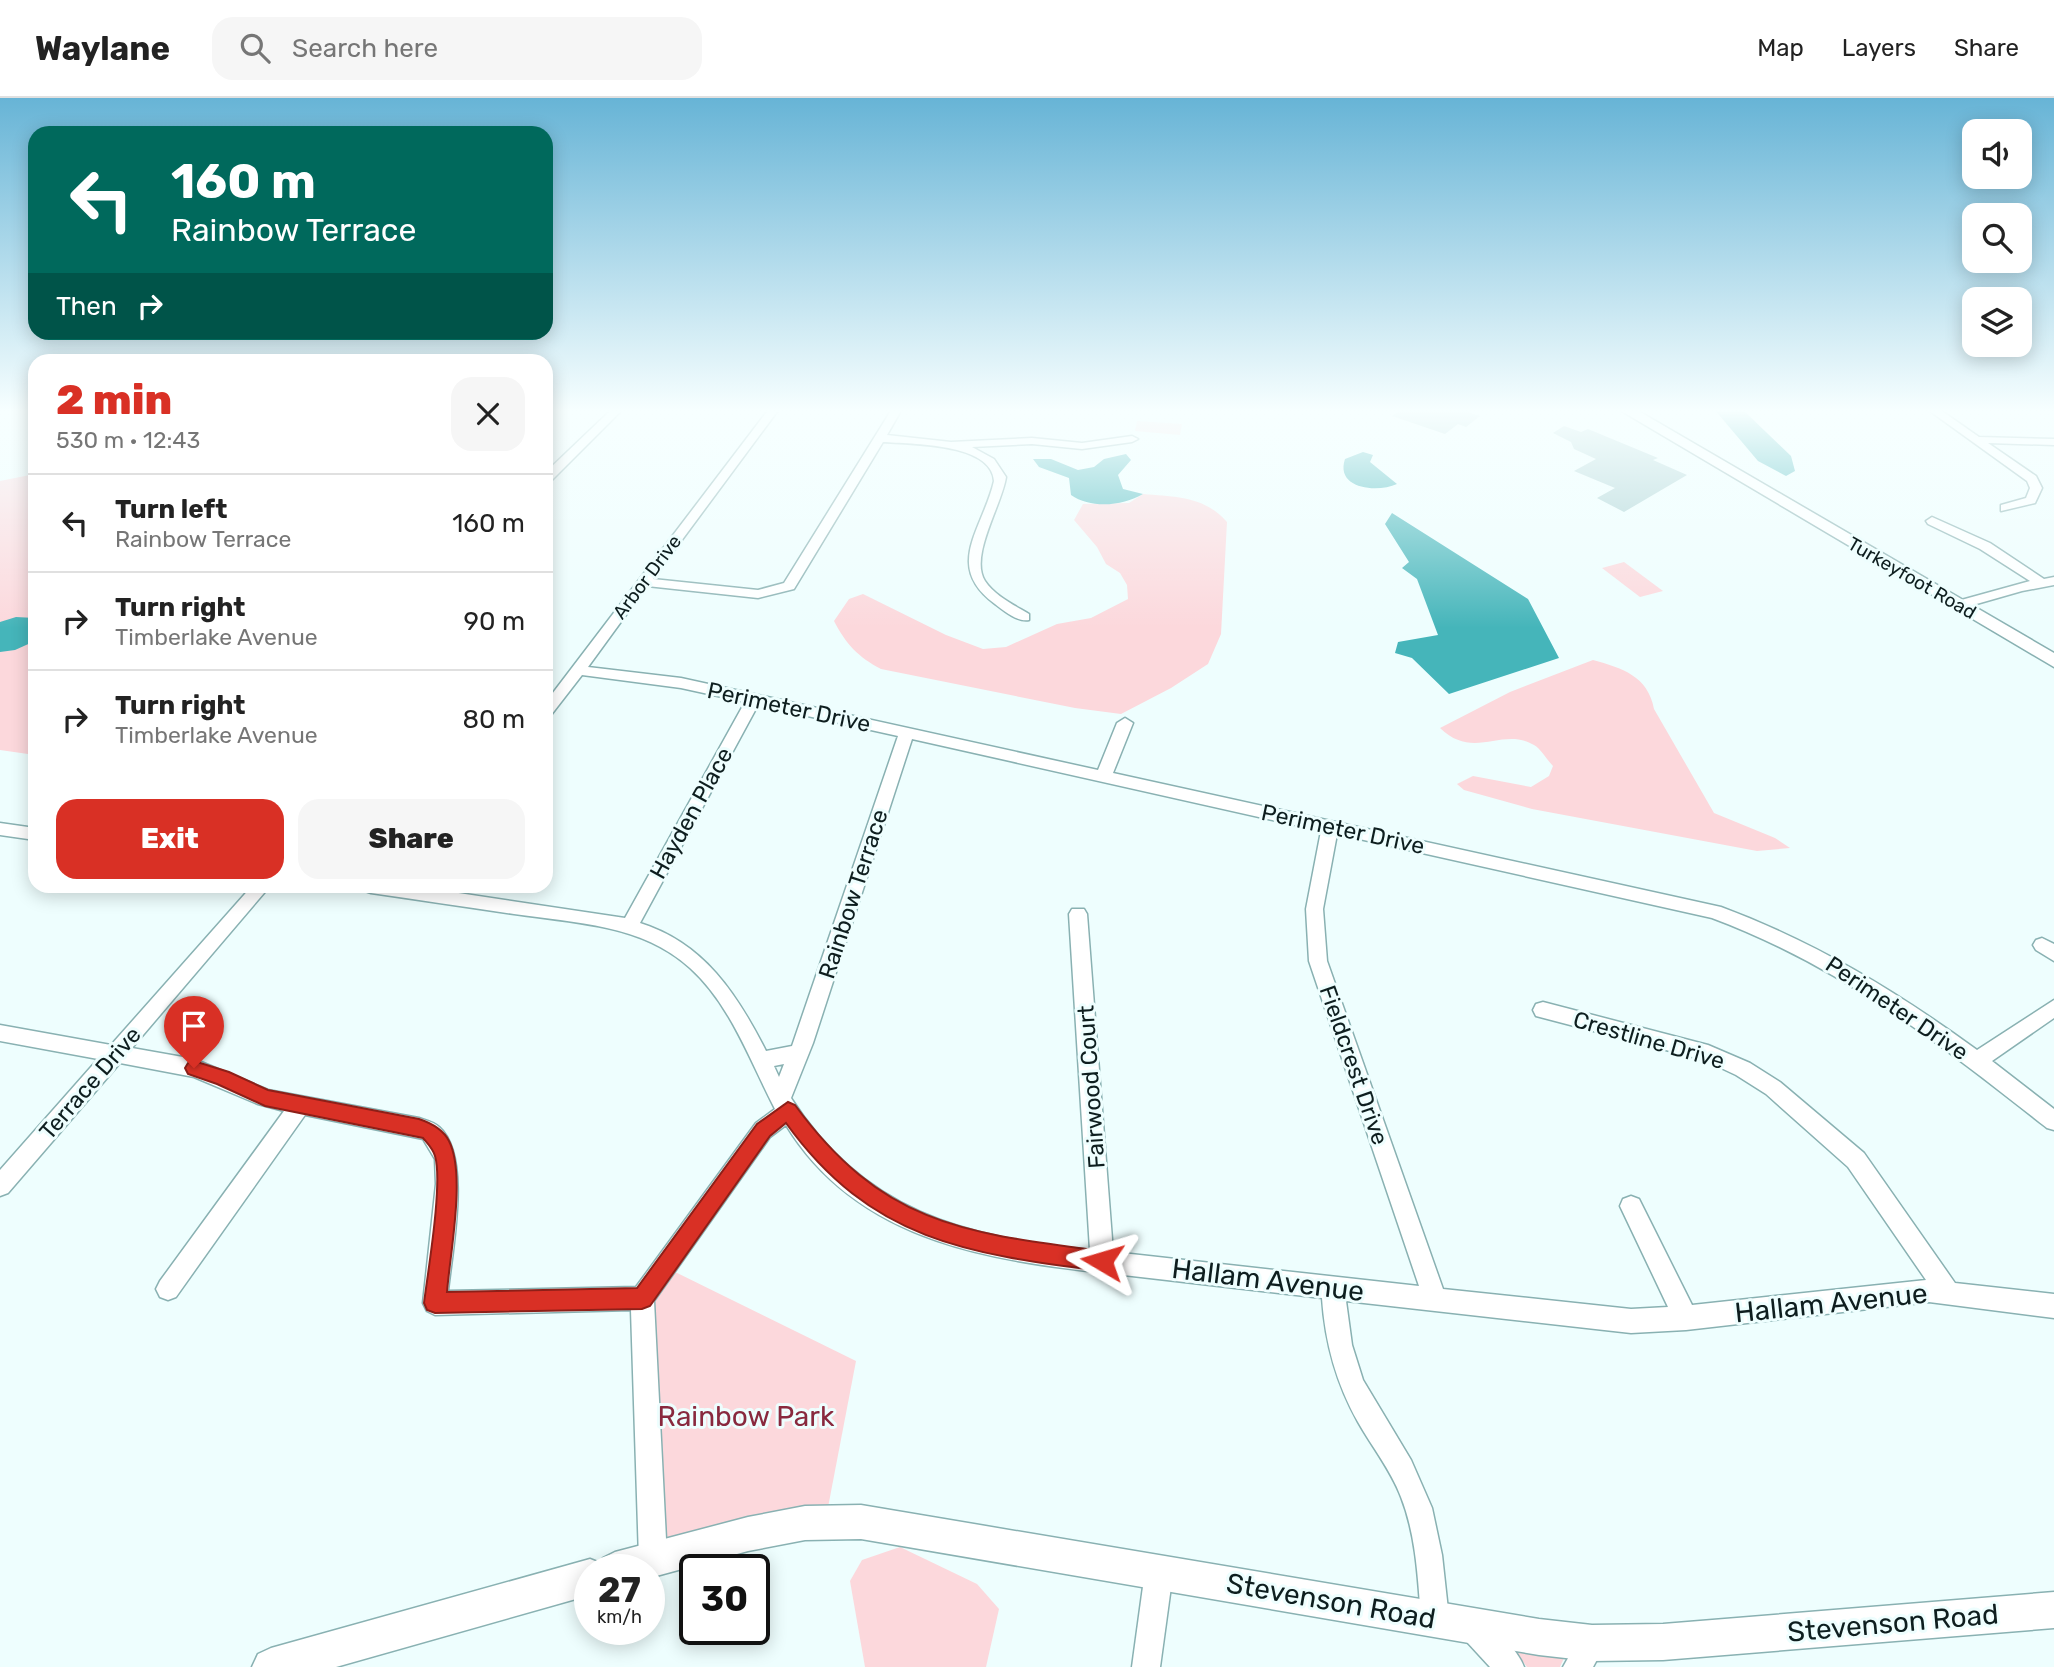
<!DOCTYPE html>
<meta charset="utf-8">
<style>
body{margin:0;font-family:Rubik,sans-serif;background:#f6f6f6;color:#222;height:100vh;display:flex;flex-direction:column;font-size:26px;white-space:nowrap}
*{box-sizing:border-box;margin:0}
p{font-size:23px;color:#767676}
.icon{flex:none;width:38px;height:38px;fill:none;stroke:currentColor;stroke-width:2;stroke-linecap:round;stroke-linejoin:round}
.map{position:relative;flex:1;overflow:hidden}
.panel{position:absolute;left:28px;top:256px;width:525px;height:539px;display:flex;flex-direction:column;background:#fff;border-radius:21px;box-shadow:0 4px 18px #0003}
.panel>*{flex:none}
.banner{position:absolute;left:28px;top:28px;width:525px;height:214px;border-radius:21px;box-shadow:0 4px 18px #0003;background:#00695c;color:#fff;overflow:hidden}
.tools{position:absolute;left:1962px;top:21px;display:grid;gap:14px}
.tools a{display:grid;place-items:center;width:70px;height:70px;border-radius:14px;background:#fff;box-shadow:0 4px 18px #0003;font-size:35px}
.speed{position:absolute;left:574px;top:1456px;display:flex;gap:14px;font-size:35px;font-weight:700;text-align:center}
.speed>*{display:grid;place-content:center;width:91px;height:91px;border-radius:50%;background:#fff;box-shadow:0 4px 18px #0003;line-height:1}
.speed small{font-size:18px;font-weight:400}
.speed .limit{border:4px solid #111;border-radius:10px;background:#fff;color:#111}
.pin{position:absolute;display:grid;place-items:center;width:60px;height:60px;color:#fff;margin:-72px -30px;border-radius:50% 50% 50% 0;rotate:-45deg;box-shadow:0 0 7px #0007}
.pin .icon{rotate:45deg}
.me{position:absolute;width:77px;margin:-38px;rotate:277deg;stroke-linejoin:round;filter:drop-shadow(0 0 5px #0008)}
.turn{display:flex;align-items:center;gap:24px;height:147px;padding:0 28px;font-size:32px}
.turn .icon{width:91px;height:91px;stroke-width:2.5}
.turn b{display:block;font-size:49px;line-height:60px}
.then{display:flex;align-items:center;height:66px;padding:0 28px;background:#0003;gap:14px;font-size:26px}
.round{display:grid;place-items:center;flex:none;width:74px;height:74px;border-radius:21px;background:#f6f6f6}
.head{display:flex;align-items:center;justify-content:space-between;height:119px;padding:0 28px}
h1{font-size:42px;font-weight:800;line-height:52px;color:#d93025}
.button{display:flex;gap:14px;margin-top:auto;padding:14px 28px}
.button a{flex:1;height:80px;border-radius:21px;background:#d93025;color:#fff;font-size:28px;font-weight:800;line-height:80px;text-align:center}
.button a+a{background:#f6f6f6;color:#222}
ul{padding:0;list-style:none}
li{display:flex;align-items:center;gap:21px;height:98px;padding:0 28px;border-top:2px solid #e0e0e0}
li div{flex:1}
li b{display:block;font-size:26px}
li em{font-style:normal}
header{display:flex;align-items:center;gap:42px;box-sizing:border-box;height:98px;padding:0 35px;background:#fff;border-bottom:2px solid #e0e0e0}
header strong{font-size:33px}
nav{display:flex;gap:38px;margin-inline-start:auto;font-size:24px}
.search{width:490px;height:63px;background:#f6f6f6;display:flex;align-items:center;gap:18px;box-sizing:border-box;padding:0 24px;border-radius:21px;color:#767676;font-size:26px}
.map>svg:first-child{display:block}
.green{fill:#fcd8dc}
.water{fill:#45b5ba}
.building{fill:#a7cfd1}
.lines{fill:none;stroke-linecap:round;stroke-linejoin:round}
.minor-casing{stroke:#89b1b2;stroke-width:3}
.major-casing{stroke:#89b1b2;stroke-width:3}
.minor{fill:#fff;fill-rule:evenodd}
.major{fill:#fff;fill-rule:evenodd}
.route{fill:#d93025;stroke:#8d1f18;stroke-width:2}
.labels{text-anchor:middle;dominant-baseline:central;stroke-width:6;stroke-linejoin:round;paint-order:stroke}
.far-street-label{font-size:19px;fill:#0e1e1f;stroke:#eefefe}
.street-label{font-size:23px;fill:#0e1e1f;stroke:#eefefe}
.near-street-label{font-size:28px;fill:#0e1e1f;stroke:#eefefe}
.near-park-label{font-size:28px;fill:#89293e;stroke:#eefefe}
</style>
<header>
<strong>Waylane</strong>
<div class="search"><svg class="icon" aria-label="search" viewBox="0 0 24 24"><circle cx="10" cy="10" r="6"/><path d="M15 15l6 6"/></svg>Search here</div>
<nav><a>Map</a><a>Layers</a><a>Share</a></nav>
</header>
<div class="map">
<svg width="2054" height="1569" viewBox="0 0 2054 1569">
<rect width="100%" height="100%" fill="#eefefe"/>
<!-- green -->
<g class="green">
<path d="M 1137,323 L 1182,326 L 1180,337 L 1135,333 Z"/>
<path d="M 35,376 L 35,657 L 0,652 L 0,383 Z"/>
<path d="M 1143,396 C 1176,399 1204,398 1227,424 L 1221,536 L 1208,566 L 1171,590 L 1121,616 L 1075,610 L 881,571 C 858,559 846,546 834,523 L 849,501 L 863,496 L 946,537 L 983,551 L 1006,549 L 1057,526 L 1091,520 L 1128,501 L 1127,487 L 1120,475 L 1106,466 L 1097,449 L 1074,422 L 1083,406 L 1129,405 Z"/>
<path d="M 1624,464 L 1663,493 L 1640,499 L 1602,470 Z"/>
<path d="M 1593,562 C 1622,570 1648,578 1654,611 L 1714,715 L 1775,740 L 1790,750 L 1757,753 L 1532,711 L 1464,692 L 1457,686 L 1473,678 L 1531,689 L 1549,678 L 1553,668 C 1547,662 1541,651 1534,647 C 1502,628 1474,663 1440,630 L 1510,594 Z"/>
<path d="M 665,1169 L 856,1263 L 825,1425 L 653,1461 L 642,1200 Z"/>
<path d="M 900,1449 L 977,1486 L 999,1511 L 986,1569 L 865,1569 L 850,1483 L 862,1462 Z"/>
<path d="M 1517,1552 L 1563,1558 L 1564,1560 L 1560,1569 L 1527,1569 L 1517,1556 Z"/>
</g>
<!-- water -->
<g class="water">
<path d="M 1714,311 L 1742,311 L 1791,358 L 1795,373 L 1786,378 L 1758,363 Z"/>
<path d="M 1363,354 L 1373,357 L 1370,364 L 1397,386 C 1377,395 1335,391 1345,361 Z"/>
<path d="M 1126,356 L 1131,362 L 1118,377 L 1123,391 L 1143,396 C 1123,408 1091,411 1071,397 L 1069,380 L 1039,369 L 1033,361 L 1051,361 L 1078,372 L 1094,369 L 1104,361 Z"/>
<path d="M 1392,415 L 1528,501 L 1559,560 L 1449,596 L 1412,560 L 1395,555 L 1398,544 L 1438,537 L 1417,481 L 1402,470 L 1409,464 L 1385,426 Z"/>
<path d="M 16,519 L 35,520 L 35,543 L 15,552 L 0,554 L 0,524 Z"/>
</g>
<!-- building -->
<g class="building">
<path d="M 1402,311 L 1472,311 L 1468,314 L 1480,318 L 1466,329 L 1458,326 L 1445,336 L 1392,318 Z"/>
<path d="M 1564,328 L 1581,334 L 1588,331 L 1658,360 L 1653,362 L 1687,377 L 1624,414 L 1597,400 L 1615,390 L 1574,373 L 1596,361 L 1574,351 L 1571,344 L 1553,335 Z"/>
</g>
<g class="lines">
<!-- minor casing -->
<g class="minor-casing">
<g id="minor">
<path d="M 612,311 L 623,311 L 550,384 L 546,385 L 546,374 Z"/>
<path d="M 769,311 L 779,311 L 653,481 L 758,492 L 784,485 L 892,311 L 902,311 L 887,337 L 951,344 L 1032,340 L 1082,345 L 1132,338 L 1138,341 L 1132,344 L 1082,351 L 1032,346 L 972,349 L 994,361 L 1006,379 C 1002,407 969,458 985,483 C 995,498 1014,507 1029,516 L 1029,522 C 1017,524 1004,513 995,506 C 943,468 983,431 994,383 C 992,345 911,346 883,344 L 794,491 L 758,500 L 647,488 L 588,569 L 681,580 L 1098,672 L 1117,625 L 1125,620 L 1133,625 L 1113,675 L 1721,809 C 1815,844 1896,893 1977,952 L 2054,902 L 2054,920 L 1992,963 L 2054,1011 L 2054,1032 L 2047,1030 C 1940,946 1841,868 1712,820 L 1337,736 L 1323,811 L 1327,863 L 1443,1191 L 1631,1211 L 1668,1209 L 1620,1108 L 1623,1101 L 1631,1098 L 1639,1101 L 1692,1207 L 1926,1182 L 1848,1069 L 1766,996 L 1736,977 L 1704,962 L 1536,918 L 1533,912 L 1536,906 L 1543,904 L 1708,947 L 1750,965 L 1780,984 L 1864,1055 L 1955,1185 L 2054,1196 L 2054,1220 L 1929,1204 L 1686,1232 L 1631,1235 L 1346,1203 L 1352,1247 L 1363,1282 L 1411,1362 L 1432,1410 L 1442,1457 L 1449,1521 L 1445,1531 L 1435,1535 L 1425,1531 L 1421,1521 C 1418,1480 1416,1437 1401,1399 C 1391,1372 1372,1349 1358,1324 C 1336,1285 1325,1244 1322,1200 C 1259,1193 1195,1185 1132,1178 C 1003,1164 861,1150 786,1027 L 770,1039 L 654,1203 L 667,1461 L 663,1471 L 653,1475 L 643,1471 L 639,1461 L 631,1212 L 435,1217 L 427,1213 L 423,1205 L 436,1086 L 435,1061 L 423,1041 L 305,1017 L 176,1199 L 168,1202 L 160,1199 L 156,1191 L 160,1183 L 284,1013 L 258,1006 L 194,979 L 120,965 L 8,1095 L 0,1098 L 0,1072 L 98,961 L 0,943 L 0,927 L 111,947 L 252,788 L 270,788 L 132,950 L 194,961 L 268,992 L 419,1020 C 425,1022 434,1024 439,1029 C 472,1058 452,1152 448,1193 L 636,1189 L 756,1025 L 775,1011 C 750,963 731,907 690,870 C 642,826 575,825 514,816 C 466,809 419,802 371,795 L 365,793 L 362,788 L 412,788 L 625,820 L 745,604 L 681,590 L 582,577 L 551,617 L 546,619 L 546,604 ZM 758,607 L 898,638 L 792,948 L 766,953 C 737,896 704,845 640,825 ZM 912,641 L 1321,733 L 1306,811 L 1309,863 L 1419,1188 L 1113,1154 L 1087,816 L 1084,811 L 1072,811 L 1069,816 L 1090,1152 C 963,1139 864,1114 791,1000 L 813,945 ZM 784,966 L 779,979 L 774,968 Z"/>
<path d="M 1927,311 L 1939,311 L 1979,339 L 2054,341 L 2054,347 L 1988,345 L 2036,378 L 2042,390 L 2035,405 L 2001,413 L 2001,407 L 2026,400 L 2030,390 L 2027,383 Z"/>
<path d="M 1932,419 L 1990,445 L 2044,481 L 2054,479 L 2054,487 L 2022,493 L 1959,511 L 1954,510 L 1954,504 L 2030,483 L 1980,451 L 1928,426 L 1926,423 Z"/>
<path d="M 0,725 L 35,730 L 35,742 L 0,737 Z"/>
<path d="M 2042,840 L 2054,846 L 2054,863 L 2036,852 L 2033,847 L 2036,842 Z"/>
<path d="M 1159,1460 L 1169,1464 L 1173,1474 L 1160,1569 L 1132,1569 L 1145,1474 L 1149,1464 Z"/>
<path d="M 1477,1520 C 1495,1528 1517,1551 1524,1569 L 1490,1569 L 1467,1544 L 1463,1534 L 1467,1524 Z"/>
<path d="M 1592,1531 L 1602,1535 L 1606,1545 L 1593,1569 L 1563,1569 L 1582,1535 Z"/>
</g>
</g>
<!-- major casing -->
<g class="major-casing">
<g id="major">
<path d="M 1618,311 L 1635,311 L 2054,555 L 2054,569 Z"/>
<path d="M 861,1407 L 1539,1521 L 1592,1527 L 1663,1526 L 2054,1494 L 2054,1530 L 1663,1562 L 1592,1563 L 1539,1557 L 861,1441 L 805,1442 L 748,1453 L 649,1480 L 649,1472 L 590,1472 L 590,1497 L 336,1569 L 252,1569 L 258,1556 L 271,1550 L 590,1461 L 600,1465 L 603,1460 L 615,1454 L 748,1419 L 805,1408 Z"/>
</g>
</g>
<!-- minor -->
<use href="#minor" class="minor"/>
<!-- major -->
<use href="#major" class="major"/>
</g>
<!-- sky -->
<linearGradient id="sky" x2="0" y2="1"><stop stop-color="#67b4d6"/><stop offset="0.59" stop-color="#f7ffff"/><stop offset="1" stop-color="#f7ffff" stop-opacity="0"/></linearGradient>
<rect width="2054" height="530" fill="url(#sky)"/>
<!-- route -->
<path class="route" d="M 194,963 L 229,974 L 268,992 L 419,1021 C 431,1025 443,1031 449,1043 C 466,1076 450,1155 447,1194 L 637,1190 L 757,1026 L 788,1004 L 795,1007 C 883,1127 964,1135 1102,1153 L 1110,1156 L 1113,1163 L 1110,1170 L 1102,1173 C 968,1156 871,1143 786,1025 L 770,1038 L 650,1208 L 642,1211 L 435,1215 L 427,1212 L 424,1205 C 428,1173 443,1085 435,1058 C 433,1051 428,1046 423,1040 L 265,1008 L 217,986 L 188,976 L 185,970 L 188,965 Z"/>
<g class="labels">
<!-- far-street labels -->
<g class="far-street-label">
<text transform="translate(647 479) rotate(-53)">Arbor Drive</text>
<text transform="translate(1912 480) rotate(30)">Turkeyfoot Road</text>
</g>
<!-- street labels -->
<g class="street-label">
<text transform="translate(789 609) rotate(12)">Perimeter Drive</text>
<text transform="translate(691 715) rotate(-61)">Hayden Place</text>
<text transform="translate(1343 731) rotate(12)">Perimeter Drive</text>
<text transform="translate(853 796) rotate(-72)">Rainbow Terrace</text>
<text transform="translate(1897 910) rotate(34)">Perimeter Drive</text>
<text transform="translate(1649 942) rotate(16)">Crestline Drive</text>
<text transform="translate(1354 967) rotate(71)">Fieldcrest Drive</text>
<text transform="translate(90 985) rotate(-49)">Terrace Drive</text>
<text transform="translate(1091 989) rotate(-94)">Fairwood Court</text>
</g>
<!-- near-street labels -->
<g class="near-street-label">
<text transform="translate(1268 1182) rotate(7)">Hallam Avenue</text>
<text transform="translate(1831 1205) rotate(-6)">Hallam Avenue</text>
<text transform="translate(1331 1503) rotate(10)">Stevenson Road</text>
<text transform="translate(1893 1525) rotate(-5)">Stevenson Road</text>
</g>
<!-- near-park labels -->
<g class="near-park-label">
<text x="746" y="1318">Rainbow Park</text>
</g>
</g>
</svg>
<div class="tools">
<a><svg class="icon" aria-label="sound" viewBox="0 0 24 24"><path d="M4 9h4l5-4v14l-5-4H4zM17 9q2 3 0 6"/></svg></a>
<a><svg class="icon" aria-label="search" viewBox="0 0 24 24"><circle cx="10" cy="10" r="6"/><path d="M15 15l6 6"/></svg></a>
<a><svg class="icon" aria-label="layers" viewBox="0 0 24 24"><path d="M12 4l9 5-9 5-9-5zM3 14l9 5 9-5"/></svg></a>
</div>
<div class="speed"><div>27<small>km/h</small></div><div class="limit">30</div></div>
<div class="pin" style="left:194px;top:970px;background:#d93025"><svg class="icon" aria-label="arrive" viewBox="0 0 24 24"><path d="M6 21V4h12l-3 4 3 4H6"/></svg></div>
<svg class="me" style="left:1102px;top:1163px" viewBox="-20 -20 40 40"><path d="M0-17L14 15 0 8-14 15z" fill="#d93025" stroke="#fff" stroke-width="4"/></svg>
<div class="banner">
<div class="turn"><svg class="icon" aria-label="left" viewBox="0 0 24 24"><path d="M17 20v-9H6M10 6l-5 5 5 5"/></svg><div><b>160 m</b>Rainbow Terrace</div></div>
<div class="then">Then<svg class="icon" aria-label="right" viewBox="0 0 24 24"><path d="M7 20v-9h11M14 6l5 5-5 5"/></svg></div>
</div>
<section class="panel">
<div class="head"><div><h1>2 min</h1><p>530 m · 12:43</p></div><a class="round"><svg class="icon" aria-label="close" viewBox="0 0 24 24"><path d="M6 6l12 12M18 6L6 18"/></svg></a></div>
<ul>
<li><svg class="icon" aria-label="left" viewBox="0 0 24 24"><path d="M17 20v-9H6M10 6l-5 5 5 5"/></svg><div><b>Turn left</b><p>Rainbow Terrace</p></div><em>160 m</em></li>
<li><svg class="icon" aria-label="right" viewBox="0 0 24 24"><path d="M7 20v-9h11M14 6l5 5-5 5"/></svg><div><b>Turn right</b><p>Timberlake Avenue</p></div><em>90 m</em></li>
<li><svg class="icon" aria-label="right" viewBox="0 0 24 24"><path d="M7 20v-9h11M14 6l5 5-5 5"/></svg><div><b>Turn right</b><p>Timberlake Avenue</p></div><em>80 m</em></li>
</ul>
<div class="button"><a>Exit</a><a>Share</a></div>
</section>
</div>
